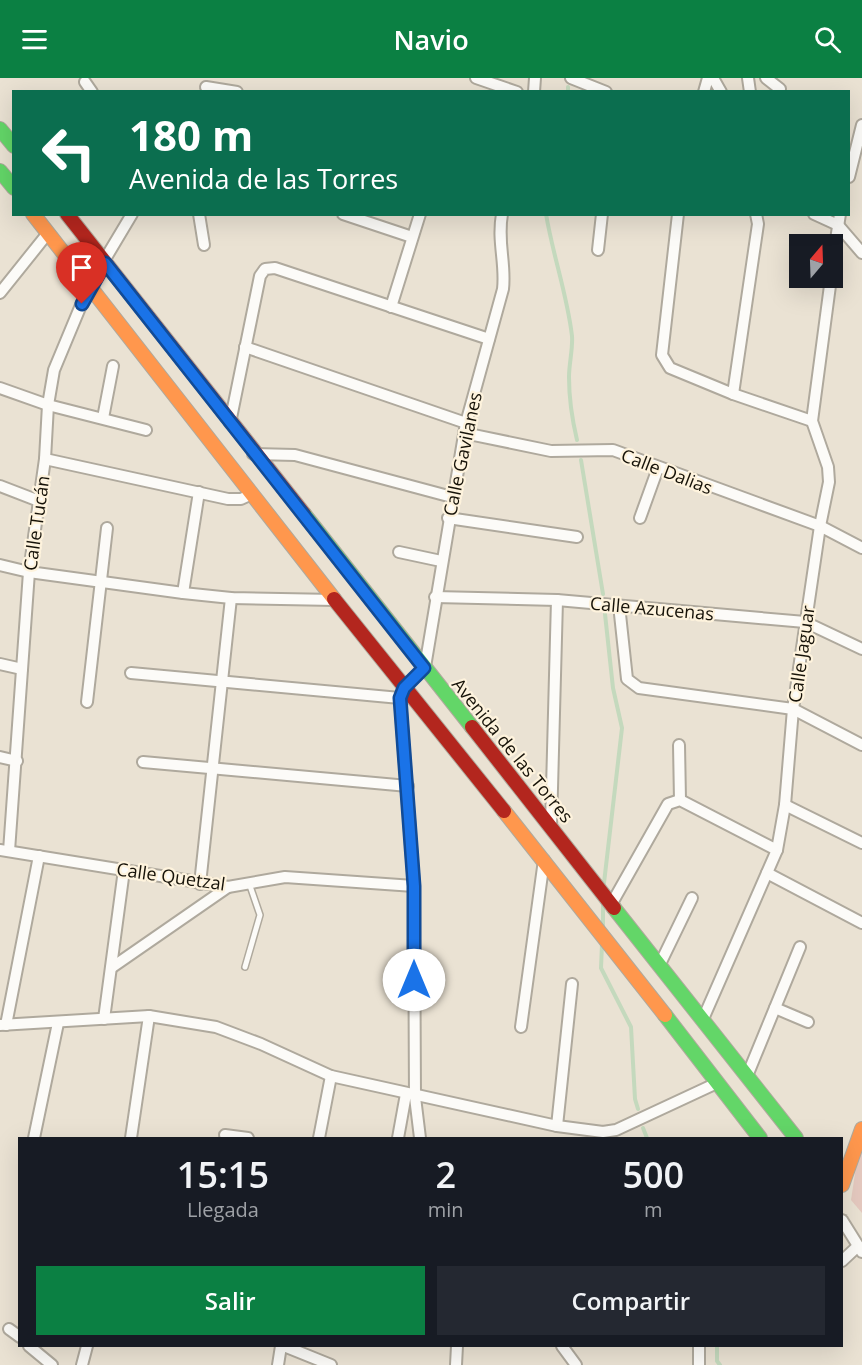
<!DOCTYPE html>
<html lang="es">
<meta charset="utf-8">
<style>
body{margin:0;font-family:"Open Sans",sans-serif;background:#242831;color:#f1f3f6;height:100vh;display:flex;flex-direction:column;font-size:22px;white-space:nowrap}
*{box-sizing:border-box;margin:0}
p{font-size:20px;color:#9ea1a6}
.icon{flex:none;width:33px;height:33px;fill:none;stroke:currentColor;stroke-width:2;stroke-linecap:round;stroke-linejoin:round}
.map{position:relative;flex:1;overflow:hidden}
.drawer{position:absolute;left:18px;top:1059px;width:825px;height:210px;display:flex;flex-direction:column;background:#171b24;border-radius:0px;box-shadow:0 6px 24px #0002}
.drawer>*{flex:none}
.top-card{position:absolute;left:12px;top:12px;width:838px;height:126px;border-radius:0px;box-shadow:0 6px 24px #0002;background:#0b6e4f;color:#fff;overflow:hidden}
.needle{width:39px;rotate:19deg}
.tools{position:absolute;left:789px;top:156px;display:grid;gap:12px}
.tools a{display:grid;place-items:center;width:54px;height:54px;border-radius:0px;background:#171b24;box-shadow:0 6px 24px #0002;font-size:30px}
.pin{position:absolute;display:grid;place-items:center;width:51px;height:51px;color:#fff;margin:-62px -26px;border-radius:50% 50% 50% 0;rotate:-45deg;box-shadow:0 0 6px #0007}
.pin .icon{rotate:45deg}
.me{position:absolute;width:66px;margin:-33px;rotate:0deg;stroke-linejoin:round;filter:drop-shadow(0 0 4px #0008)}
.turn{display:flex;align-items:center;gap:21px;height:126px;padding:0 18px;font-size:27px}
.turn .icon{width:78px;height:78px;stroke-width:2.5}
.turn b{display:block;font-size:42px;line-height:51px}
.eta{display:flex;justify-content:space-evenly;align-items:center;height:102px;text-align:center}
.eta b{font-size:36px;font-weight:600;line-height:42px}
.button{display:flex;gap:12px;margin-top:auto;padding:12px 18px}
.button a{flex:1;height:69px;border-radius:0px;background:#0b8043;color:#fff;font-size:24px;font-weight:600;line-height:69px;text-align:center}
.button a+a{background:#242831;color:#f1f3f6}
header{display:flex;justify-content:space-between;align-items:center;height:78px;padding:0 18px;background:#0b8043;color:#fff;font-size:27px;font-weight:600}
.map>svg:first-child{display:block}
.green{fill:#e5c9bf}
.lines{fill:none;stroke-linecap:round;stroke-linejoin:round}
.stream{stroke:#c4d9bd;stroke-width:4}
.lane-casing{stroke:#afa99d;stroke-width:8}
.street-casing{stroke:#afa99d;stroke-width:14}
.fast-casing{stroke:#afa99d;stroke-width:16}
.slow-casing{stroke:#afa99d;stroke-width:16}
.jam-casing{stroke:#afa99d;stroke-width:16}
.lane{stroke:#fcfbf8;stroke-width:5}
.street{stroke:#fcfbf8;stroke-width:10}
.fast{stroke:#63d668;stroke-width:14}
.slow{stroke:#ff974d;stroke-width:14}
.jam{stroke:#b3261e;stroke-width:14}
.route-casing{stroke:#114b97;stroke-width:15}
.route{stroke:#1a73e8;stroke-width:10}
.labels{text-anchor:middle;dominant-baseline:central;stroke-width:4.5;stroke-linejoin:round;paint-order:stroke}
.street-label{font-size:18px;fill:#161208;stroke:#fef3dd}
</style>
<header><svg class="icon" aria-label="menu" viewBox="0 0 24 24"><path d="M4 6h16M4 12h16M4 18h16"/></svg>Navio<svg class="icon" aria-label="search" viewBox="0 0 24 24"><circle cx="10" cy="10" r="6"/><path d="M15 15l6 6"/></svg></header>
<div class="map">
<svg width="862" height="1287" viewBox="0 0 862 1287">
<rect width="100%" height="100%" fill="#eae2d3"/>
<!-- green -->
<path class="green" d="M 862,1049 L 862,1135 L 851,1122 Z"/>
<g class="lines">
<!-- stream -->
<g class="stream">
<path d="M 568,9 L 568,14"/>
<path d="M 546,136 C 553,178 567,216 572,258 C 573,271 569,285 569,299 C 569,320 572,341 577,362"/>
<path d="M 581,382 L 603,516"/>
<path d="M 604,805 L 622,650 L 613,610 L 605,536"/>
<path d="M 603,847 L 603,824"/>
<path d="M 602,866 L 601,890 L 631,949 L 635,1021 L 638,1031"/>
<path d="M 643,1050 L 647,1060"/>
<path d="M 717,1268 L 717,1283 L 720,1287"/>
</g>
<!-- lane casing -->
<g class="lane-casing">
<path id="lane" d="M 245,889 L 260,837 L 249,805"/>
</g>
<!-- street casing -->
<g class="street-casing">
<g id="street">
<path d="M 476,0 L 517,14"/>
<path d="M 571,0 L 606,14"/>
<path d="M 713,0 L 721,14"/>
<path d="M 748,0 L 750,14"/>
<path d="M 766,0 L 780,11"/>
<path d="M 85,4 L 92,14"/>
<path d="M 206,9 L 237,14"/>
<path d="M 534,14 L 535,0"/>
<path d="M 704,14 L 708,0"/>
<path d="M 849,99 L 862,47"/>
<path d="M 199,136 L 204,167"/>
<path d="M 343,136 L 412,159"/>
<path d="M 678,136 L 662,277 L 670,290 L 733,316 L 812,343"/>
<path d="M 814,136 L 838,147 L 862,175"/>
<path d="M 598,172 L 602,136"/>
<path d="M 832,187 L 840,136"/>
<path d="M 0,215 L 48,155"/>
<path d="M 391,229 L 420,136"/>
<path d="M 245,269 L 466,345"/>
<path d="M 0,310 L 48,327 L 146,352"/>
<path d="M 733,316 L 758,146 L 756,136"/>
<path d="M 103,340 L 113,288"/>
<path d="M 230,345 L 260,198 L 265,191 L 275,190 L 489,261"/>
<path d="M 464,355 L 551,373 L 613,372 L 820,448 L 862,470"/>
<path d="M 253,376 L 295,377 L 452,419"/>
<path d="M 45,381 L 228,421 L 241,421 L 252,416"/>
<path d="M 0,408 L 39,423"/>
<path d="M 448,440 L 577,459"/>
<path d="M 640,440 L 658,390"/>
<path d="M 399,474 L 441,483"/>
<path d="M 0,487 L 29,494 L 183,515 L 231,520 L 335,522"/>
<path d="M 183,515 L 199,414"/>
<path d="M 435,519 L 557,522 L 805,544 L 862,571"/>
<path d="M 619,527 L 627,601 L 639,610 L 793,631 L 862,667"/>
<path d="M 0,586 L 22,591"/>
<path d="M 131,595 L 400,620"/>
<path d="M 87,624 L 107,450"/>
<path d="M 679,667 L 680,722"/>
<path d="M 0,679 L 17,683"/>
<path d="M 143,684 L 408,708"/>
<path d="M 785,727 L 862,765"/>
<path d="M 551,748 L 557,522"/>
<path d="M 0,772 L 228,809 L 285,799 L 414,808"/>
<path d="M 9,773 L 29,494 L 45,381 L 48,327 L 54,292 L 89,208 L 132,136"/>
<path d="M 767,795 L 862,845"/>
<path d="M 200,806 L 231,520"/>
<path d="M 612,825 L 668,726 L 680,722 L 777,772"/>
<path d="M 660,886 L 692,820"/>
<path d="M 111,890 L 228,809"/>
<path d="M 775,930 L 808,944"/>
<path d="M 104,941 L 124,792"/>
<path d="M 703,941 L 777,772 L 785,727 L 793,631 L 820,448 L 829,404 L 828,389 L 812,343 L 831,200"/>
<path d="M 0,947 L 149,938 L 216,949 L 261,966 L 331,998 L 557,1048 L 603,1054 L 616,1052 L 717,1005"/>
<path d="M 6,947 L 39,778"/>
<path d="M 521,949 L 544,782"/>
<path d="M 747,998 L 800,869"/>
<path d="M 557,1048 L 572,906"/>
<path d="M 225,1057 L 248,1060"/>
<path d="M 34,1060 L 58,945"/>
<path d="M 131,1060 L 149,938"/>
<path d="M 319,1060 L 331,998"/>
<path d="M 398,1060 L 406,1016"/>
<path d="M 420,1060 L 415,1019 L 414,808 L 400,620 L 404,610 L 425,589 L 466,345 L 503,211 C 506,185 497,164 502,136"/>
<path d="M 842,1142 L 862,1174"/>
<path d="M 842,1183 L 858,1168"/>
<path d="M 9,1251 L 20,1259"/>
<path d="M 29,1268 L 52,1287"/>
<path d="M 284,1268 L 331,1287"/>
<path d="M 562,1268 L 576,1287"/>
<path d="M 699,1268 L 699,1287"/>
<path d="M 82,1287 L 87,1268"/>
<path d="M 278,1287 L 281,1268"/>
<path d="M 456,1287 L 457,1268"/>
</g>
</g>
<!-- fast casing -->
<g class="fast-casing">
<g id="fast">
<path d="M 0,51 L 14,68"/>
<path d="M 0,93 L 14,110"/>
<path d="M 304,436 L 472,649"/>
<path d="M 614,830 L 796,1060"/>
<path d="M 665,937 L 760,1060"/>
</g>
</g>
<!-- slow casing -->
<g class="slow-casing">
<g id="slow">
<path d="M 33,136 L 334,521"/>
<path d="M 504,733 L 665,937"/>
<path d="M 842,1107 L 862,1051"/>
</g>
</g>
<!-- jam casing -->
<g class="jam-casing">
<g id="jam">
<path d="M 67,136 L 304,436"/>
<path d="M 334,521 L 504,733"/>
<path d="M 472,649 L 614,830"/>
</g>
</g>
<!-- lane -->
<use href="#lane" class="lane"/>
<!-- street -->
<use href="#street" class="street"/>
<!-- fast -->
<use href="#fast" class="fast"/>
<!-- slow -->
<use href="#slow" class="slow"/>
<!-- jam -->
<use href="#jam" class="jam"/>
</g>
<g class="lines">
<!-- route casing -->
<g class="route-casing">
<path id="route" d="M 82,226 L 105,185 L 424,590 L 404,610 L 400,620 L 414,808 L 414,902"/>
</g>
<!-- route -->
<use href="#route" class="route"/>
</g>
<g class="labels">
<!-- street labels -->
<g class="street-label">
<text transform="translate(462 376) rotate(-78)">Calle Gavilanes</text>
<text transform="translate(667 393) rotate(21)">Calle Dalias</text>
<text transform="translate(36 445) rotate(-82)">Calle Tucán</text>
<text transform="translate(652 530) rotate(5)">Calle Azucenas</text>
<text transform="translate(801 576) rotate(-82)">Calle Jaguar</text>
<text transform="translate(513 672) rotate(51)">Avenida de las Torres</text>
<text transform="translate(171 798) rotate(8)">Calle Quetzal</text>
</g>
</g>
</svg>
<div class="tools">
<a><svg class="needle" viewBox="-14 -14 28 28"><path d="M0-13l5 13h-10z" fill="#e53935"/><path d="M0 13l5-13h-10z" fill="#9ea1a6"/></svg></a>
</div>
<div class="pin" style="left:82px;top:226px;background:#d93025"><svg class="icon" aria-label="arrive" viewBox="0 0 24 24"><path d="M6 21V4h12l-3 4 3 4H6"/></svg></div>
<svg class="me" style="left:414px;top:902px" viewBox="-20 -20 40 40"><circle r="19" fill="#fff"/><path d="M0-13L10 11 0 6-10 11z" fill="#1a73e8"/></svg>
<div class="top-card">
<div class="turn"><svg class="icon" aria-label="left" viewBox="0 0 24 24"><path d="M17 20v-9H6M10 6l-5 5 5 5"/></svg><div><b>180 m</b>Avenida de las Torres</div></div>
</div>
<section class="drawer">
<div class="eta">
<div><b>15:15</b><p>Llegada</p></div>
<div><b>2</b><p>min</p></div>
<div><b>500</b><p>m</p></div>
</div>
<div class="button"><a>Salir</a><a>Compartir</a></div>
</section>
</div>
